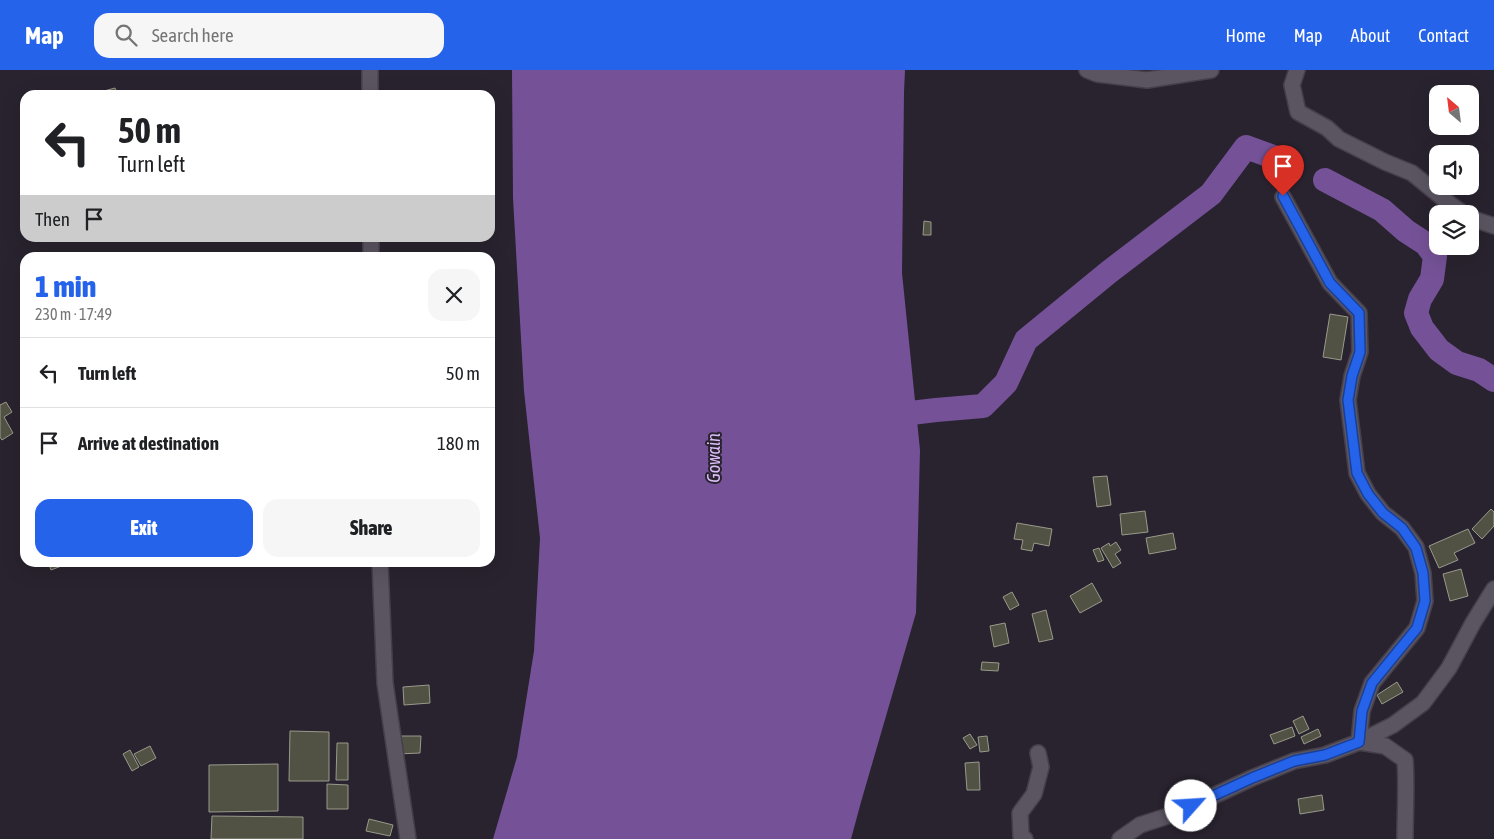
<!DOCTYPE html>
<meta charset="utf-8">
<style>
body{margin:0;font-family:"Asap Condensed",sans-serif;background:#f6f6f6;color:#202124;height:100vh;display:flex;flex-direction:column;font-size:19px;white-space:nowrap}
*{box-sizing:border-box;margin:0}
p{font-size:16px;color:#757577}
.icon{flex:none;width:28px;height:28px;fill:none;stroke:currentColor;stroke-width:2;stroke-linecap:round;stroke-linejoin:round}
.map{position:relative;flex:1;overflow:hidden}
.drawer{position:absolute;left:20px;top:182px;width:475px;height:315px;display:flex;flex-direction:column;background:#fff;border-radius:15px;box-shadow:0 5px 20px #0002}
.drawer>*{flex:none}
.top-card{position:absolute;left:20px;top:20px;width:475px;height:152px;border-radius:15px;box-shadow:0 5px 20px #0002;background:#fff;color:#202124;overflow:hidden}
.needle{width:32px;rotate:332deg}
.fabs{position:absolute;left:1429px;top:15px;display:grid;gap:10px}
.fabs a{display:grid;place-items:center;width:50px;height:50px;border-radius:10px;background:#fff;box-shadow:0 5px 20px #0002;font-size:25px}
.pin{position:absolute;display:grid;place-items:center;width:42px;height:42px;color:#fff;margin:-51px -21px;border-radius:50% 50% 50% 0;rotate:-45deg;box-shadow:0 0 5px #0007}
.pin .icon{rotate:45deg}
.me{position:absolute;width:55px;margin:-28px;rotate:64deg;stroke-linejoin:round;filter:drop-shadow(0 0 4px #0008)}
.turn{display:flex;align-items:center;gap:18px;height:105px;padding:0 15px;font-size:22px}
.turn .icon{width:65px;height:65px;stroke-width:2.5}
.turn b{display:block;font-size:35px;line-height:42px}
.then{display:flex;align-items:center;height:48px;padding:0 15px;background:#0003;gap:10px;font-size:19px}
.round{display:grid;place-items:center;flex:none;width:52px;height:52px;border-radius:15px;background:#f6f6f6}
.overview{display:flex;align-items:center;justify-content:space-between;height:85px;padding:0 15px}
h1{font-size:30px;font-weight:800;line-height:38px;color:#2563eb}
.button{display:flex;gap:10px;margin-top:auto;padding:10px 15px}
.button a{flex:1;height:58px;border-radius:15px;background:#2563eb;color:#fff;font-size:20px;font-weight:800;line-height:58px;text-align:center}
.button a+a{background:#f6f6f6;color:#202124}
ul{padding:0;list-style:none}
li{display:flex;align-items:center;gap:15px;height:70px;padding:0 15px;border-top:1px solid #e0e0e0}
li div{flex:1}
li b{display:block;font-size:19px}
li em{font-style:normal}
header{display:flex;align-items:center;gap:30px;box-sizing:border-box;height:70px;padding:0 25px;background:#2563eb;color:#fff}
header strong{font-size:24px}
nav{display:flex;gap:28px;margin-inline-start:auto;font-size:18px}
.search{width:350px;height:45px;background:#f6f6f6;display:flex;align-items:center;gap:12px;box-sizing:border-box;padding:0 18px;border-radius:15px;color:#757577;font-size:19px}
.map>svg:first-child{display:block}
.water{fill:#755297}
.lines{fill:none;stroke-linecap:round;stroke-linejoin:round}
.canal{stroke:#755297;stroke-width:24}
.building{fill:#515244;stroke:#999a8b}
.minor-casing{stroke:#453f4a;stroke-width:18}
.minor{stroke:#5b5562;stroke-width:15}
.route-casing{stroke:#184099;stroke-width:12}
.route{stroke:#2563eb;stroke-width:9}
.labels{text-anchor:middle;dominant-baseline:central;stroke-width:4;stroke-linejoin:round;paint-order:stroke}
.water-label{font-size:18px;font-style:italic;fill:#dcbffa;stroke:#29232f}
</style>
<header>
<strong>Map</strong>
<div class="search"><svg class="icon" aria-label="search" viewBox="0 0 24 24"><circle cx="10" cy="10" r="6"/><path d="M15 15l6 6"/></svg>Search here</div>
<nav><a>Home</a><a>Map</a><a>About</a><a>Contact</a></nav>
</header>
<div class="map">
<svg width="1494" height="769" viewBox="0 0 1494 769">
<rect width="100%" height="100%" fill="#29232f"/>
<!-- water -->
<path class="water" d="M 512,0 L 905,0 L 904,22 L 902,203 L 920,380 L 916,543 L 861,732 L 851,769 L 493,769 L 517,687 L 534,581 L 540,468 L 524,321 L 513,128 Z"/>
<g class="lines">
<!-- canal -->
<g class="canal">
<path d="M 1325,110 L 1382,140 L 1406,161 L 1426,174 L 1435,186 L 1432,209 L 1420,229 L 1416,243 L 1422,258 L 1439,280 L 1457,293 L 1479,300 L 1494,310"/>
<path d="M 886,346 L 936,340 L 983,336 L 1006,313 L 1026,270 L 1109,202 L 1211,124 L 1246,77 L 1282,90"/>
</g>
</g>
<!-- building -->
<g class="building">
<path d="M 115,18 L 118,25 L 105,25 L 104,21 Z"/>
<path d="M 924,151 L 931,152 L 931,165 L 923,165 Z"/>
<path d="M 1330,244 L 1348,247 L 1341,290 L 1323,287 Z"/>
<path d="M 6,332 L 12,342 L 4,347 L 13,363 L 2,370 L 0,367 L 0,335 Z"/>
<path d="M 1107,406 L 1111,435 L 1097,437 L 1093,407 Z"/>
<path d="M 1491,439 L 1494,442 L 1494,456 L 1482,469 L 1472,459 Z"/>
<path d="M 1145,441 L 1148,462 L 1122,465 L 1120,444 Z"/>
<path d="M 1017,453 L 1052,459 L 1049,476 L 1034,473 L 1032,481 L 1021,479 L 1023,470 L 1014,469 Z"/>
<path d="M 1468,459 L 1475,473 L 1454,483 L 1458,490 L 1439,498 L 1429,476 Z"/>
<path d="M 1173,463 L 1176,479 L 1149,484 L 1146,468 Z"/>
<path d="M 1116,472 L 1121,480 L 1115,484 L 1121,493 L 1113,498 L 1101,478 L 1109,473 L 1110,476 Z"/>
<path d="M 1099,478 L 1104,490 L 1098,492 L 1093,480 Z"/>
<path d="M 48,492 L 63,492 L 64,495 L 51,500 Z"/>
<path d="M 1461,499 L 1468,526 L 1450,531 L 1443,504 Z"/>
<path d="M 1092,513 L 1102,531 L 1080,543 L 1070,526 Z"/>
<path d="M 1012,522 L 1019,535 L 1010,540 L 1003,527 Z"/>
<path d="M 1046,540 L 1053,569 L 1039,572 L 1032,544 Z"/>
<path d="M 1005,553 L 1009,573 L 994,577 L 990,556 Z"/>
<path d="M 982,592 L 999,593 L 998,601 L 981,600 Z"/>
<path d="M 1397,612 L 1403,622 L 1382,634 L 1377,625 Z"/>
<path d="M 429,615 L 430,633 L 404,635 L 403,617 Z"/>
<path d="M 1303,646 L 1309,659 L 1299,664 L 1293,651 Z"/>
<path d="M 1292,657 L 1295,666 L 1274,674 L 1270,665 Z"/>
<path d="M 1318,659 L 1321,666 L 1304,674 L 1301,667 Z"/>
<path d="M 290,661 L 329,662 L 329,711 L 289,711 Z"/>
<path d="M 970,664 L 977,675 L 970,679 L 963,668 Z"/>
<path d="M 397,666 L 421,666 L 420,683 L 397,684 Z"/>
<path d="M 987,666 L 989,681 L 980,682 L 978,667 Z"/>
<path d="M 337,673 L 348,673 L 348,710 L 336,710 Z"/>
<path d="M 150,676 L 156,688 L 141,696 L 134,684 Z"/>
<path d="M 130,680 L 139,697 L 132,701 L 123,684 Z"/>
<path d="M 979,692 L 980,720 L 967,720 L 965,693 Z"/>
<path d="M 278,694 L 278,741 L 209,742 L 209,695 Z"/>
<path d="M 327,714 L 348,715 L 348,739 L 327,739 Z"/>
<path d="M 1322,725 L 1324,740 L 1300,744 L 1298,729 Z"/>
<path d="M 212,746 L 303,747 L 303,769 L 211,769 Z"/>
<path d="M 369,749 L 393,755 L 390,766 L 366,761 Z"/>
</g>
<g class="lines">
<!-- minor casing -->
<g class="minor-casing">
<g id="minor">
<path d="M 1087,0 L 1097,4 L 1147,10 L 1211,0"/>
<path d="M 1297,0 L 1292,15 L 1298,42 L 1327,58 L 1339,69 L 1385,92 L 1412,103 L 1450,134 L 1464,144"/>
<path d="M 370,25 L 370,0"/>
<path d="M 1283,127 L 1330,213 L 1359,243 L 1360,282 L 1352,306 L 1348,330 L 1357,403 L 1368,424 L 1383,443 L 1402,458 L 1416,477 L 1423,503 L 1425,531 L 1417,558 L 1372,613 L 1362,641 L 1359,672 L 1385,676 L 1405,690 C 1407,717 1405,743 1405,769"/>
<path d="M 1470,148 L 1494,156"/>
<path d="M 371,168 L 371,188"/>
<path d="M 380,492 L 385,613 L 408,769"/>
<path d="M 1025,769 L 1021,766 L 1020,743 L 1034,724 L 1041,697 L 1038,683"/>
<path d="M 1120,769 L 1140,755 L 1177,743 L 1252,708 L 1294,691 L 1325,685 L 1359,672 L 1393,655 L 1423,633 L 1449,598 L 1473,553 L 1494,519"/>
</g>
</g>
<!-- minor -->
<use href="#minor" class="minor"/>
</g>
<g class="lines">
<!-- route casing -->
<g class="route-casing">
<path id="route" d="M 1191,736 L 1252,708 L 1294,691 L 1325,685 L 1359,672 L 1362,641 L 1372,613 L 1417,558 L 1425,531 L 1423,503 L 1416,478 L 1402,458 L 1383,443 L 1368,424 L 1357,403 L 1348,330 L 1352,306 L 1360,282 L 1359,243 L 1330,213 L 1283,126"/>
</g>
<!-- route -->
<use href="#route" class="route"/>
</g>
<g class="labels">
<!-- water labels -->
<g class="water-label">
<text transform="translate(713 388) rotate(-90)">Gowain</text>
</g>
</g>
</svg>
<div class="fabs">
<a><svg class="needle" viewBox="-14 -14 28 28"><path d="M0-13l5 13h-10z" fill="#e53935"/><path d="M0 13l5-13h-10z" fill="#757577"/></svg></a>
<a><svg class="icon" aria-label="sound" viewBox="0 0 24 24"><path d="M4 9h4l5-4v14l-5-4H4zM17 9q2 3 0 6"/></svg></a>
<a><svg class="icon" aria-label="layers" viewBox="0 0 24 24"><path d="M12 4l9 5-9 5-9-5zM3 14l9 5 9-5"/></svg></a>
</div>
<div class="pin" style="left:1283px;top:126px;background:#d93025"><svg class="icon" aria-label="arrive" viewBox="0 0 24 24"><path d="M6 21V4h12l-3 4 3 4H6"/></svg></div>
<svg class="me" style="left:1191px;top:736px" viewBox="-20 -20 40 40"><circle r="19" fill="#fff"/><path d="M0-13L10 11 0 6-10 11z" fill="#2563eb"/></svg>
<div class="top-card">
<div class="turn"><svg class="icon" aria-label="left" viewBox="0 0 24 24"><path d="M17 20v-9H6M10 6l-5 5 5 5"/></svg><div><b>50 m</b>Turn left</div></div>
<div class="then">Then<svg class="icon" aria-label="arrive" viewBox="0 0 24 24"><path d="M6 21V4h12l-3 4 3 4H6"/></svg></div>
</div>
<section class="drawer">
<div class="overview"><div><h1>1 min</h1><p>230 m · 17:49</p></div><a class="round"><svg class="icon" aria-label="close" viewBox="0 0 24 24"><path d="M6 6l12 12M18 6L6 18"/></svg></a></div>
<ul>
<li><svg class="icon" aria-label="left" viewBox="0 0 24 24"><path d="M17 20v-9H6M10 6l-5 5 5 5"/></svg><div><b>Turn left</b></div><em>50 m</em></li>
<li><svg class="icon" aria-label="arrive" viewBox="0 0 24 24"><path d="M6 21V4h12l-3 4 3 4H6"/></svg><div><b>Arrive at destination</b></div><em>180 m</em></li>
</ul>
<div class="button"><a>Exit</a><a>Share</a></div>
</section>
</div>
